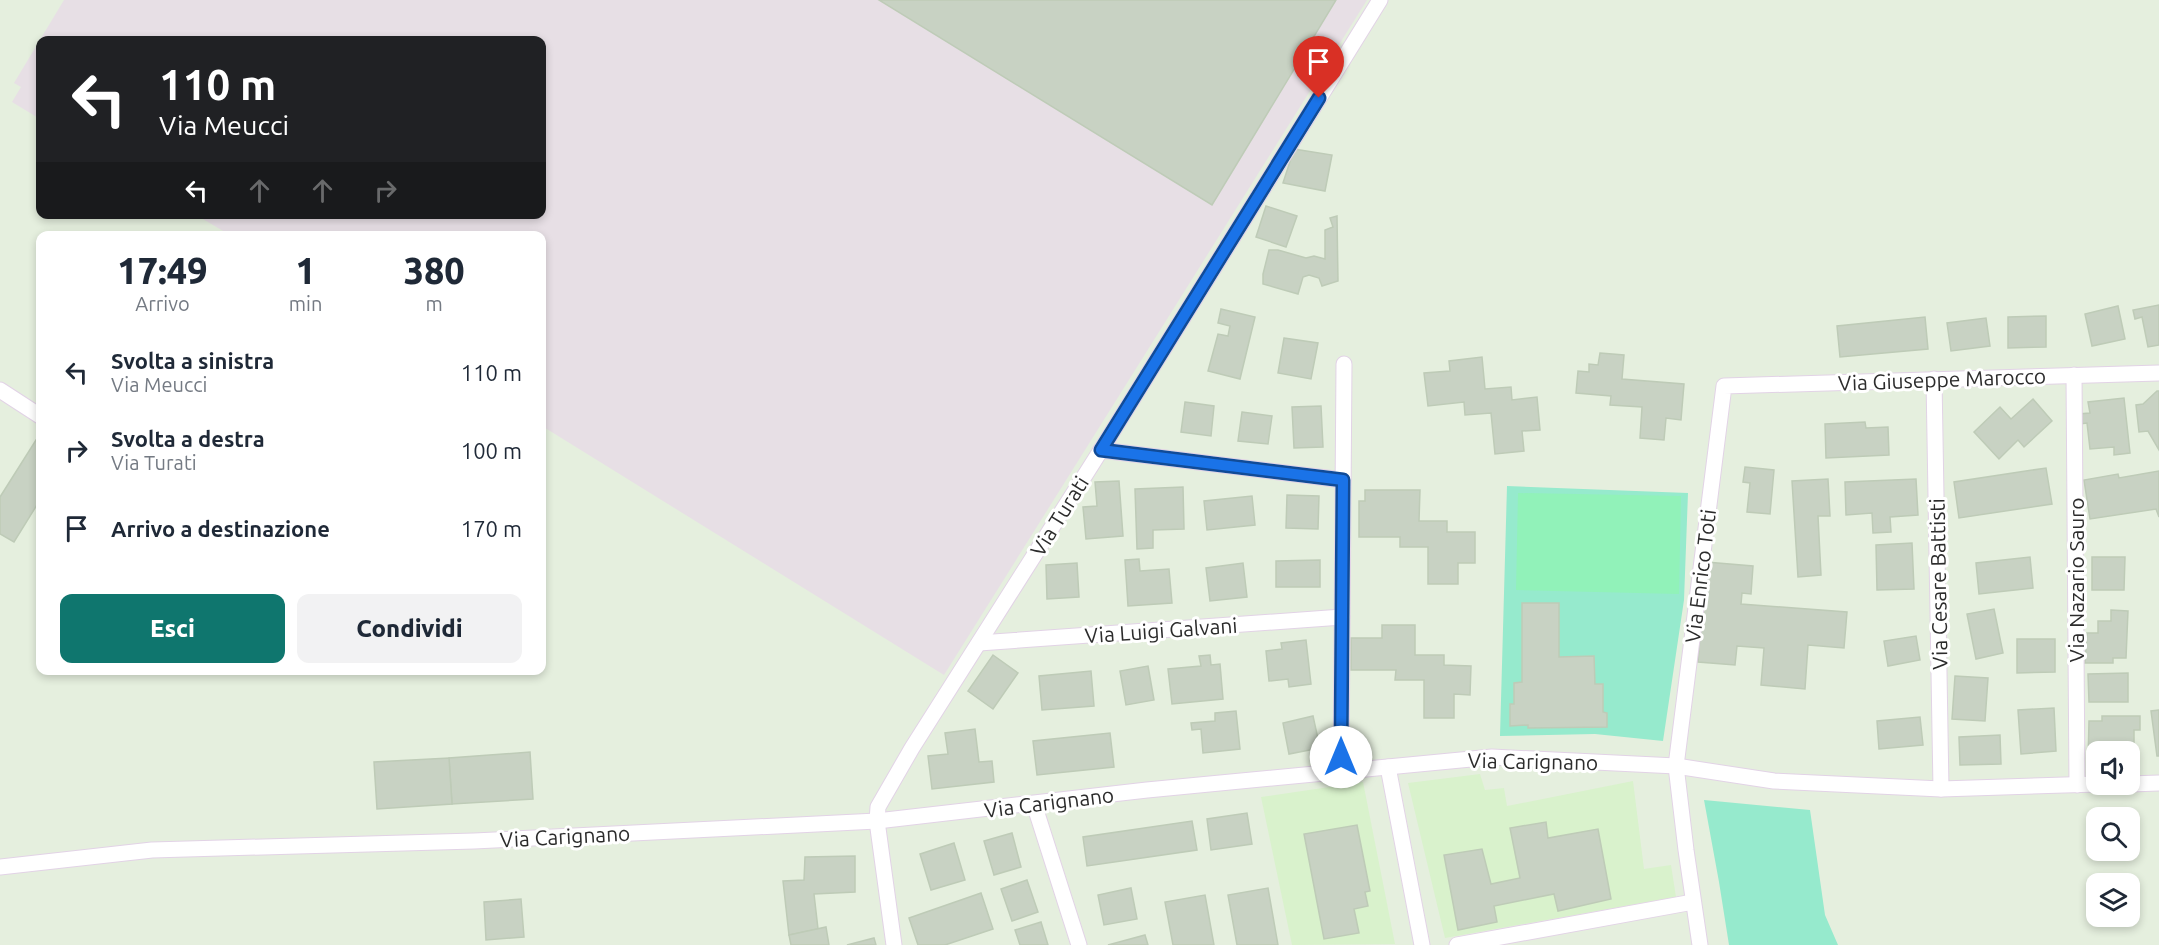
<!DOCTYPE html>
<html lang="it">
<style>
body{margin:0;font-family:Ubuntu,sans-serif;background:#f2f2f3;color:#1f2937;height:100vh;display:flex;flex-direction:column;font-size:22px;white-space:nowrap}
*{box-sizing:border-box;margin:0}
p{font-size:20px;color:#747a83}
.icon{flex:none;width:33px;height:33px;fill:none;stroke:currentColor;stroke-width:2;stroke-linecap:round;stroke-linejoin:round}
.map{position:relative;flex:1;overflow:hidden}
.drawer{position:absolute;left:36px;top:231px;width:510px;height:444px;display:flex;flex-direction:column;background:#fff;border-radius:12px;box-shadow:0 3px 9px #0003}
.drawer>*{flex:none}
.top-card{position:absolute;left:36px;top:36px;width:510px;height:183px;border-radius:12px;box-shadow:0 3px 9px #0003;background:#202124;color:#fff;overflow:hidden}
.controls{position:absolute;left:2086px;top:741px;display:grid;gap:12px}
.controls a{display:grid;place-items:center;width:54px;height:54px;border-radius:12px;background:#fff;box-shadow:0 3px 9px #0003;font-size:30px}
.pin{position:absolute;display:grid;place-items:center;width:51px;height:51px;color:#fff;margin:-62px -26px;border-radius:50% 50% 50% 0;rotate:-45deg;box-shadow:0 0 6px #0007}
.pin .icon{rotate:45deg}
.me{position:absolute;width:66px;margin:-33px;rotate:0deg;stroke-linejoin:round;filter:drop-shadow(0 0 4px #0008)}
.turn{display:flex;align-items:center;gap:21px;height:126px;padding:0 24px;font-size:27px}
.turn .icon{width:78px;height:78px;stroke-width:2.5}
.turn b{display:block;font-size:42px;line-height:51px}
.lanes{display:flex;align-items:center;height:57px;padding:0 24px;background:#0003;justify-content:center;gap:30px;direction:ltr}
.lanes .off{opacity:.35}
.eta{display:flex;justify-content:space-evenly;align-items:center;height:102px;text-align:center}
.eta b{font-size:36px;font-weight:800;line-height:42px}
.primary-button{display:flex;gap:12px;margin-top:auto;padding:12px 24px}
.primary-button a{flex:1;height:69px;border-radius:12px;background:#0f766e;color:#fff;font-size:24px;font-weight:800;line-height:69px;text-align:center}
.primary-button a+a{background:#f2f2f3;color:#1f2937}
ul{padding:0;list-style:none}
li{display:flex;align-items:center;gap:18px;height:78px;padding:0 24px}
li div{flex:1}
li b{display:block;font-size:22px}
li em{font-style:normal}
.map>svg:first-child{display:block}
.industrial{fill:#e7dfe5}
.education{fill:#d9f2cc}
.green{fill:#96eacd}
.pitch{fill:#91f2b9}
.building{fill:#c8d2c3;stroke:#becbb7;stroke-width:1.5}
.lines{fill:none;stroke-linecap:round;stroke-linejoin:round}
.minor-casing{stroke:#e2d3e6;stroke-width:17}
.minor{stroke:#fff;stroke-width:15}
.route-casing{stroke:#114b97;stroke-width:15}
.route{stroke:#1a73e8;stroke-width:10}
.labels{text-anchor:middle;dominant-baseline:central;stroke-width:6;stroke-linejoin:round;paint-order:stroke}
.street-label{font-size:21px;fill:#2c2c2c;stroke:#fff}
</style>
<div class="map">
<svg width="2159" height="945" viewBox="0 0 2159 945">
<rect width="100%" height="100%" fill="#e5efde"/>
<!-- industrial -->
<path class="industrial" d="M 64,0 L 1367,0 L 944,675 L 542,426 L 542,236 L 230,235 L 196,215 L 542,214 L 542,40 L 40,40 L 40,119 L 12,102 L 21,87 L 14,83 Z"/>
<!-- education -->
<g class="education">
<path d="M 1480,774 L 1485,790 L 1504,788 L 1507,806 L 1633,781 L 1644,869 L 1671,865 L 1676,897 L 1445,938 L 1408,783 Z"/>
<path d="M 1363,782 L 1395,944 L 1292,945 L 1261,797 Z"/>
</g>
<!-- green -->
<g class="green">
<path d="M 1507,486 L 1688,493 L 1684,600 L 1663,741 L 1595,734 L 1500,736 Z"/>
<path d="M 1704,800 L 1810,810 L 1825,915 L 1838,945 L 1729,945 L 1719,882 Z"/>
</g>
<!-- pitch -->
<path class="pitch" d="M 1518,493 L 1681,496 L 1679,594 L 1516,590 Z"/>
<!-- building -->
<g class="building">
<path d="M 879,0 L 1336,0 L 1212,205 Z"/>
<path d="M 1294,149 L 1332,155 L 1325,191 L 1283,183 Z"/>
<path d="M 1266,206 L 1297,216 L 1286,247 L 1256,237 Z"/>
<path d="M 1337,216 L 1338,281 L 1322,286 L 1319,278 L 1309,275 L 1303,277 L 1298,294 L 1263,284 L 1263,274 L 1269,250 L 1278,250 L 1306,258 L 1314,256 L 1325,259 L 1325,230 L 1333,227 L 1330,218 Z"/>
<path d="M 2159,305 L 2159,345 L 2148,347 L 2142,317 L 2135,319 L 2133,310 Z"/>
<path d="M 2118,306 L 2125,339 L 2092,346 L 2085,314 Z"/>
<path d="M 1221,309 L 1255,317 L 1240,379 L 1208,371 L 1218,334 L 1228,336 L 1230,326 L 1218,323 Z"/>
<path d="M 2046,316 L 2046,347 L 2008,348 L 2008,317 Z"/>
<path d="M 1925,317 L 1928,349 L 1840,357 L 1837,326 Z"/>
<path d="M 1986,318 L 1990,346 L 1951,351 L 1947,323 Z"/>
<path d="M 1284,338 L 1318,343 L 1311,379 L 1278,373 Z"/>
<path d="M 1600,353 L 1624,355 L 1622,379 L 1684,384 L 1681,420 L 1666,418 L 1664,440 L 1640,438 L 1642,407 L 1610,405 L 1611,396 L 1576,393 L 1578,371 L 1589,372 L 1589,364 L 1598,365 Z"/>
<path d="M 1482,357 L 1485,389 L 1511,387 L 1512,400 L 1537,397 L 1540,430 L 1522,431 L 1524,451 L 1495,454 L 1491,413 L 1465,415 L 1464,402 L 1428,406 L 1424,373 L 1450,371 L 1449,361 Z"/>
<path d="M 2157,391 L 2159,391 L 2159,450 L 2148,431 L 2139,432 L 2136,405 L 2143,404 Z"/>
<path d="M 2124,398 L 2130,453 L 2114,455 L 2114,447 L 2090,449 L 2087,423 L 2080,424 L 2078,414 L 2090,413 L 2088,402 Z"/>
<path d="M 2033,399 L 2052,421 L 2024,447 L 2018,440 L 1999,459 L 1974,432 L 2000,407 L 2011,419 Z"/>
<path d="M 1185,402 L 1214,406 L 1211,436 L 1181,432 Z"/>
<path d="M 1321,406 L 1323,447 L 1294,448 L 1292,407 Z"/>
<path d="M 1242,412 L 1272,416 L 1268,444 L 1238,441 Z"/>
<path d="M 1865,422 L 1866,428 L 1888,427 L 1889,455 L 1826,458 L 1825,424 Z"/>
<path d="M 36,440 L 40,442 L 40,500 L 14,542 L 0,534 L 0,497 Z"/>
<path d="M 1745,467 L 1774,470 L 1770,514 L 1747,512 L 1750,483 L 1743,482 Z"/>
<path d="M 2046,468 L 2052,504 L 1959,518 L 1954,482 Z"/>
<path d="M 2159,471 L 2159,517 L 2156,509 L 2090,519 L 2084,480 L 2118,474 L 2119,478 Z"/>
<path d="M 1828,479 L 1830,516 L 1818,516 L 1821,575 L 1798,577 L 1792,481 Z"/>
<path d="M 1916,479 L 1918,515 L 1890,517 L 1891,532 L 1873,533 L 1872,513 L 1846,515 L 1845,482 Z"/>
<path d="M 1119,481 L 1123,536 L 1086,539 L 1083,507 L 1097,506 L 1095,482 Z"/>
<path d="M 1183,487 L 1184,529 L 1153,530 L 1153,548 L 1137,549 L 1135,489 Z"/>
<path d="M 1365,490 L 1420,490 L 1419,521 L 1447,521 L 1447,532 L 1475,532 L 1475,563 L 1458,563 L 1458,584 L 1428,584 L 1428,547 L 1400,547 L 1400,537 L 1359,537 L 1359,501 L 1365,501 Z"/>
<path d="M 1287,495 L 1319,496 L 1318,529 L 1286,528 Z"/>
<path d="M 1252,496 L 1255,525 L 1207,530 L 1204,501 Z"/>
<path d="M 1912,543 L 1914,589 L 1877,590 L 1876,545 Z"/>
<path d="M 2030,557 L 2033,588 L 1979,594 L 1976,563 Z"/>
<path d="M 2092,557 L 2125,557 L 2124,590 L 2092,590 Z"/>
<path d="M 1139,559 L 1140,571 L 1169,569 L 1172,603 L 1128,606 L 1125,560 Z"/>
<path d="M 1320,560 L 1320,587 L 1276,587 L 1276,561 Z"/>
<path d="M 1706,562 L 1753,566 L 1751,594 L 1742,593 L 1741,604 L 1847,612 L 1844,648 L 1808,645 L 1805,689 L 1761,685 L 1764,648 L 1737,646 L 1735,665 L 1698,662 Z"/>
<path d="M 1077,563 L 1079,597 L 1047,599 L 1046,565 Z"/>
<path d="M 1243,563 L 1247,597 L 1210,601 L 1206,568 Z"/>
<path d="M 1522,603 L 1559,603 L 1559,657 L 1594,656 L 1595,684 L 1603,684 L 1603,712 L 1607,713 L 1607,727 L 1528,728 L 1528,725 L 1510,726 L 1510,704 L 1514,704 L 1514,683 L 1522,682 Z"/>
<path d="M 1994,609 L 2003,653 L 1976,659 L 1967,614 Z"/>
<path d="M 2111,610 L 2128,611 L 2126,658 L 2113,658 L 2113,663 L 2085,663 L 2087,633 L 2098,633 L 2098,621 L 2111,621 Z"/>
<path d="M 1382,625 L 1415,625 L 1415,655 L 1444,655 L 1444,665 L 1471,666 L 1470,695 L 1454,694 L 1454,718 L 1424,718 L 1424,680 L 1395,680 L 1396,670 L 1351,670 L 1351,638 L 1382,638 Z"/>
<path d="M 1916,636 L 1920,660 L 1888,666 L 1884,641 Z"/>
<path d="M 2017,639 L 2055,639 L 2055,672 L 2017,673 Z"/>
<path d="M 1306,640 L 1311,684 L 1289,687 L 1288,679 L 1269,681 L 1266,651 L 1282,649 L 1281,643 Z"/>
<path d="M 993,655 L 1018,673 L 993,709 L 968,691 Z"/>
<path d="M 1210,655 L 1211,665 L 1220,664 L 1223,699 L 1172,704 L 1168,669 L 1201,666 L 1199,656 Z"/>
<path d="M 1148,666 L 1154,700 L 1126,705 L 1120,671 Z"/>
<path d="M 1091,671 L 1094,706 L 1042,710 L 1039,676 Z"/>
<path d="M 2128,673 L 2128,702 L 2089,702 L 2088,674 Z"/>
<path d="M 1955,676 L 1988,678 L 1985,721 L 1952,719 Z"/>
<path d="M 2054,708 L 2056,751 L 2021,754 L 2018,710 Z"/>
<path d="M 2159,710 L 2159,756 L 2157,756 L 2151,711 Z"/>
<path d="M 1236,711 L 1240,749 L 1203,753 L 1201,729 L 1192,730 L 1191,723 L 1215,721 L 1215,713 Z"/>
<path d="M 1313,716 L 1320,748 L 1289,754 L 1283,723 Z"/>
<path d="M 2102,716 L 2140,716 L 2140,730 L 2134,730 L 2134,762 L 2130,762 L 2130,752 L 2097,752 L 2097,762 L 2088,763 L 2089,721 L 2102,721 Z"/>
<path d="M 1920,717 L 1923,745 L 1879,749 L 1877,721 Z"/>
<path d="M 975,729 L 979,762 L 992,761 L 994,782 L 932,789 L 928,756 L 948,754 L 945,733 Z"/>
<path d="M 1110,733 L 1114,767 L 1037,775 L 1033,741 Z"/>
<path d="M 2000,735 L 2001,764 L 1960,765 L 1959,737 Z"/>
<path d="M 530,752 L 533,799 L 452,804 L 449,758 Z"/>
<path d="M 449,758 L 452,804 L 377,809 L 374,762 Z"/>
<path d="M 1247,813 L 1252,844 L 1211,850 L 1207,819 Z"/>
<path d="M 1192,821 L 1197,850 L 1087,866 L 1083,837 Z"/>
<path d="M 1546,822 L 1548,838 L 1598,829 L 1611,899 L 1558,911 L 1554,894 L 1494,906 L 1497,922 L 1458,930 L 1444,855 L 1482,849 L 1491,884 L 1520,878 L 1510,828 Z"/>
<path d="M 1357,825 L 1370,891 L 1365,892 L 1368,906 L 1354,909 L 1359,933 L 1324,939 L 1304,834 Z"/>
<path d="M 1012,833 L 1021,867 L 994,875 L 984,841 Z"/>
<path d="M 954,843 L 965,880 L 931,890 L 920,854 Z"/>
<path d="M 855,856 L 855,892 L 814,894 L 818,929 L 789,935 L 783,881 L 804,880 L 805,857 Z"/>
<path d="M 1027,880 L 1038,912 L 1012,921 L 1001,889 Z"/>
<path d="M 1131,888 L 1137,919 L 1104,925 L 1098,895 Z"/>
<path d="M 1268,888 L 1278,945 L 1237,945 L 1228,895 Z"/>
<path d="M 981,893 L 993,929 L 945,945 L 918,945 L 909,918 Z"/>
<path d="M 1205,895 L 1214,945 L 1173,945 L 1165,902 Z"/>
<path d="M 521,899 L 524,937 L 486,940 L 484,902 Z"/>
<path d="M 1041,922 L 1048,945 L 1020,945 L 1015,930 Z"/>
<path d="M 826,927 L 829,945 L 791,945 L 789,935 Z"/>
<path d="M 1145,935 L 1148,945 L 1108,945 Z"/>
<path d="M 874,938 L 876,945 L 847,945 Z"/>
</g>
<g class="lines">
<!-- minor casing -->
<g class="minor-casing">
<g id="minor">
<path d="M 2074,375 L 2077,785"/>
<path d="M 1934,379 L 1941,789"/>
<path d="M 0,390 L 40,416"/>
<path d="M 1101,450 L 1343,480"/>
<path d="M 979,643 L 1342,617"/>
<path d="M 1388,767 L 1422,945"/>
<path d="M 1341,771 L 1344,364"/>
<path d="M 2130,784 L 2159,783"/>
<path d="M 1034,804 L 1079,945"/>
<path d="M 0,867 L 152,850 L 474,841 L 877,821 L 1147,790 L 1492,757 L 1676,766 L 1774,781 L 1941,789 L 2097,784"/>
<path d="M 894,945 L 877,821 L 878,807 L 912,748 L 1101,450 L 1380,0"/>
<path d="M 1457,945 L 1693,902"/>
<path d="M 1700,945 L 1686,850 L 1676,766 L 1724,386 L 2159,373"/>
</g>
</g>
<!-- minor -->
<use href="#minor" class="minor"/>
</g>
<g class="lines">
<!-- route casing -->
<g class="route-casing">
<path id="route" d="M 1319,98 L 1101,450 L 1343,480 L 1341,757"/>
</g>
<!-- route -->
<use href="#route" class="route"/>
</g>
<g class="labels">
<!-- street labels -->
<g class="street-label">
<text transform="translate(1942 379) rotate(-2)">Via Giuseppe Marocco</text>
<text transform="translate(1059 516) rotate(-58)">Via Turati</text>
<text transform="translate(1700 576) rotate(-83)">Via Enrico Toti</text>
<text transform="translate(2076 580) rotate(-90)">Via Nazario Sauro</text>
<text transform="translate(1938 584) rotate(-91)">Via Cesare Battisti</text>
<text transform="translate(1161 630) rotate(-4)">Via Luigi Galvani</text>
<text transform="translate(1533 761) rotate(1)">Via Carignano</text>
<text transform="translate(1049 802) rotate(-7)">Via Carignano</text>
<text transform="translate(565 836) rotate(-3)">Via Carignano</text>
</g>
</g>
</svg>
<div class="controls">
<a><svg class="icon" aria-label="sound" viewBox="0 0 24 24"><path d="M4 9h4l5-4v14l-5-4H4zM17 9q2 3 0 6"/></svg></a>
<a><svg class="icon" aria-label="search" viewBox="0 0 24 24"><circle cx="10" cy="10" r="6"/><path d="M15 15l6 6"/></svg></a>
<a><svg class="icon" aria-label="layers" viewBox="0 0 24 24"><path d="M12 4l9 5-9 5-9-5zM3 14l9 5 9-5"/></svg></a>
</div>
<div class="pin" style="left:1319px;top:98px;background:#d93025"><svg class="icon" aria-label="arrive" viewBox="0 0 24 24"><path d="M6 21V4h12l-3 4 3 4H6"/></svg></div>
<svg class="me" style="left:1341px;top:757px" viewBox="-20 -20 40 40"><circle r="19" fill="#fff"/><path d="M0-13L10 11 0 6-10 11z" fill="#1a73e8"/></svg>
<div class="top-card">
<div class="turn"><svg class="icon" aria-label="left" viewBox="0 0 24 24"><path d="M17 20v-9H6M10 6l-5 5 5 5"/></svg><div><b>110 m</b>Via Meucci</div></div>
<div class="lanes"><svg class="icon" aria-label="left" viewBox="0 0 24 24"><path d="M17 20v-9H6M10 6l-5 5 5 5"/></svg><svg class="icon off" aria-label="ahead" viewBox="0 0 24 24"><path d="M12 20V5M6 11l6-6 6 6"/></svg><svg class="icon off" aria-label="ahead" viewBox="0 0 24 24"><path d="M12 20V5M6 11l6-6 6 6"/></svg><svg class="icon off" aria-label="right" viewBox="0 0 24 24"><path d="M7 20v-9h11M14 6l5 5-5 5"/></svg></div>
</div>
<section class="drawer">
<div class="eta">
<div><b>17:49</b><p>Arrivo</p></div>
<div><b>1</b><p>min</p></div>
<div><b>380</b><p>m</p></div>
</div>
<ul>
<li><svg class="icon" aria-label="left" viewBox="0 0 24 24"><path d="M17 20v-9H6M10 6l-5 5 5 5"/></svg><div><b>Svolta a sinistra</b><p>Via Meucci</p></div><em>110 m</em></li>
<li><svg class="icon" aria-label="right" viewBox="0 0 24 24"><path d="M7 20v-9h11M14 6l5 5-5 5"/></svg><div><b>Svolta a destra</b><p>Via Turati</p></div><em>100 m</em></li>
<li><svg class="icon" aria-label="arrive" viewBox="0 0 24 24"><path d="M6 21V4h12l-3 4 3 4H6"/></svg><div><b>Arrivo a destinazione</b></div><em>170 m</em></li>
</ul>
<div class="primary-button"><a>Esci</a><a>Condividi</a></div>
</section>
</div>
